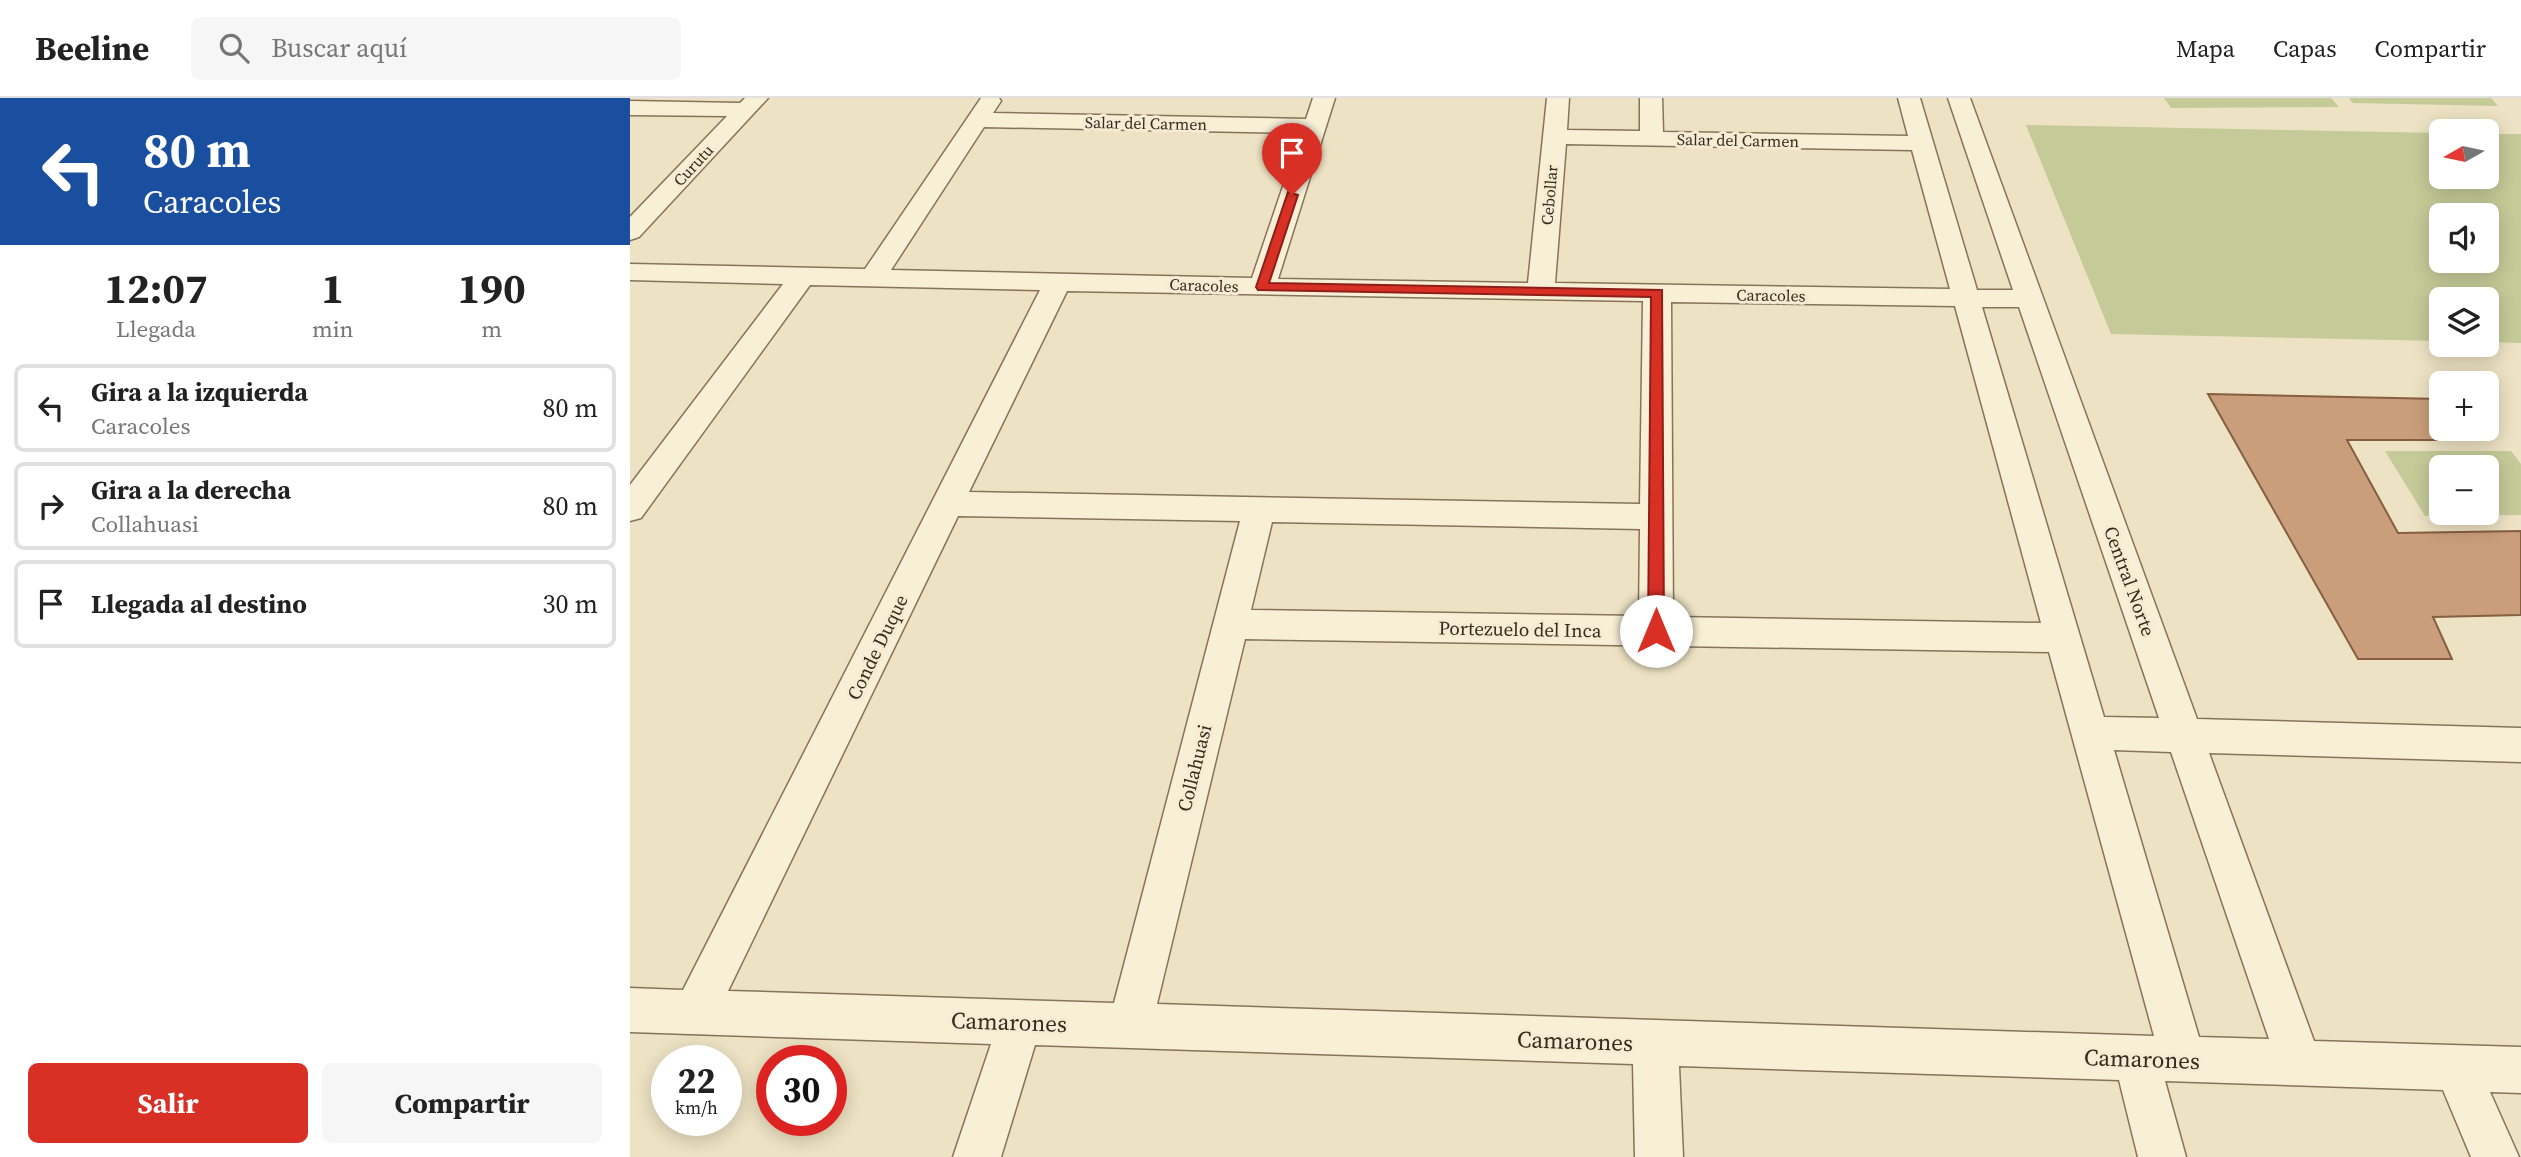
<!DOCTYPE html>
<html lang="es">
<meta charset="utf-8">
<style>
body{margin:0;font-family:"Source Serif 4",serif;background:#f6f6f6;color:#222;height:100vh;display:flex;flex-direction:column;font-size:26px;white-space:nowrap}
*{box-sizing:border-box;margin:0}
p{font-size:23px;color:#767676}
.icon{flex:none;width:38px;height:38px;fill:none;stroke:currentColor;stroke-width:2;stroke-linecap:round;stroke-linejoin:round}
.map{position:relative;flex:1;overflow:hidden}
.panel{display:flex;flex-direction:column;background:#fff;width:630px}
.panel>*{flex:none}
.guide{background:#1a4fa0;color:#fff;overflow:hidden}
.needle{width:46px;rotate:261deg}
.fabs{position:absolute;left:1799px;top:21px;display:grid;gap:14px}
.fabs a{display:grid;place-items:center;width:70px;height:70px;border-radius:10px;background:#fff;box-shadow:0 4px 18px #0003;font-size:35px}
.speed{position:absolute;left:21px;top:947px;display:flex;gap:14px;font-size:35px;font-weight:700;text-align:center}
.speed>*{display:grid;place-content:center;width:91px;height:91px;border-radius:50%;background:#fff;box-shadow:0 4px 18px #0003;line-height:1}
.speed small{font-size:18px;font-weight:400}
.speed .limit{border:10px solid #d22;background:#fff;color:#111}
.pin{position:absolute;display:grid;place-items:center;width:60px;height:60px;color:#fff;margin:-72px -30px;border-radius:50% 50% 50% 0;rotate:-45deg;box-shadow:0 0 7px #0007}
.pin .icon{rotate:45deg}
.me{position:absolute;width:77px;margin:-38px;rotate:0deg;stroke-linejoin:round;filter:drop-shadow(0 0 5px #0008)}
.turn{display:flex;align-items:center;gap:24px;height:147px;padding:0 28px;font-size:32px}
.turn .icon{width:91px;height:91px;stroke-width:2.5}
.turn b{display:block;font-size:49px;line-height:60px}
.eta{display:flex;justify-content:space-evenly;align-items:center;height:119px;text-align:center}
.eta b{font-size:42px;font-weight:700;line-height:49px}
.primary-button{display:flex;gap:14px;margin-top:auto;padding:14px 28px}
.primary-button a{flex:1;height:80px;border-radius:10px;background:#d93025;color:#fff;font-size:28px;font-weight:700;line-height:80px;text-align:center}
.primary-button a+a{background:#f6f6f6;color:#222}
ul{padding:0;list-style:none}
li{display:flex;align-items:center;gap:21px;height:88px;margin:0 14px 10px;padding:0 14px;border:4px solid #e0e0e0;border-radius:10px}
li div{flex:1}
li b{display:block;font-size:26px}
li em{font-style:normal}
header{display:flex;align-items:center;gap:42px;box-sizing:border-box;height:98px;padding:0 35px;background:#fff;border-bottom:2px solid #e0e0e0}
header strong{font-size:33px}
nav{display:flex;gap:38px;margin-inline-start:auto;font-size:24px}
.search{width:490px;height:63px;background:#f6f6f6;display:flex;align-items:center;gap:18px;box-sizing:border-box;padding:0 24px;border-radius:10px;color:#767676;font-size:26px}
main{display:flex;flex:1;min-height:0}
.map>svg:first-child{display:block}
.green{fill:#c4cb98;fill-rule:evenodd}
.building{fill:#ca9e7a;stroke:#865e41;stroke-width:2}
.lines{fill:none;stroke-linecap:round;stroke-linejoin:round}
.street-casing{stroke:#87735a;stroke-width:3}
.street{fill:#f8efd7;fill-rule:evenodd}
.route{fill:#d93025;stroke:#8d1f18;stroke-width:2}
.labels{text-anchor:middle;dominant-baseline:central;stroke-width:6;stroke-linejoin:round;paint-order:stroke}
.far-street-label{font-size:16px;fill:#372b1e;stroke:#f5ecd3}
.street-label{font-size:19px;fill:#372b1e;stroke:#f5ecd3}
.near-street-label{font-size:23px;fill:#372b1e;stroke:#f5ecd3}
</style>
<header>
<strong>Beeline</strong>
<div class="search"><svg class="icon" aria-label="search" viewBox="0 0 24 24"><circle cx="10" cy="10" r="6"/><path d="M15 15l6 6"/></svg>Buscar aquí</div>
<nav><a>Mapa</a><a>Capas</a><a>Compartir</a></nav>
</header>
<main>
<section class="panel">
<div class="guide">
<div class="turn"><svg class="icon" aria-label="left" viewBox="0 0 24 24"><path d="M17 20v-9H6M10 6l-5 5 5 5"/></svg><div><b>80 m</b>Caracoles</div></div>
</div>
<div class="eta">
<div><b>12:07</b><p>Llegada</p></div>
<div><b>1</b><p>min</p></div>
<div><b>190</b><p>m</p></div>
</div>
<ul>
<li><svg class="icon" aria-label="left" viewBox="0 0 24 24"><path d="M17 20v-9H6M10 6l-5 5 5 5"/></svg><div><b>Gira a la izquierda</b><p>Caracoles</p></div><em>80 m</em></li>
<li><svg class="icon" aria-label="right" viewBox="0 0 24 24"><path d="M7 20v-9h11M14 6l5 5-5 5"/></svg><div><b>Gira a la derecha</b><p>Collahuasi</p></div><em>80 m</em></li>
<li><svg class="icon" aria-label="arrive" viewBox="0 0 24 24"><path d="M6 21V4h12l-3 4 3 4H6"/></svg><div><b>Llegada al destino</b></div><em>30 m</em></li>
</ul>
<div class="primary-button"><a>Salir</a><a>Compartir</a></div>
</section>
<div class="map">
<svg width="1891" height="1059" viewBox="0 0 1891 1059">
<rect width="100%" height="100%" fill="#ede2c3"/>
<!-- green -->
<g class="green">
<path d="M 1534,0 L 1701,0 L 1709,9 L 1541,10 Z"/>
<path d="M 1719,0 L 1861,0 L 1868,8 L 1723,5 Z"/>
<path d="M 1396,27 L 1811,35 L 1811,79 L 1857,79 L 1857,36 L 1891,36 L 1891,245 L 1857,244 L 1857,201 L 1811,201 L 1811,243 L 1481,236 ZM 1811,117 L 1857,117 L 1857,163 L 1811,163 Z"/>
<path d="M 1755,353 L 1881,353 L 1891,366 L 1891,417 L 1795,418 ZM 1811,369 L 1857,369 L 1857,415 L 1811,415 Z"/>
</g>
<!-- building -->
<path class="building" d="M 1578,296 L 1811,301 L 1811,342 L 1717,342 L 1768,435 L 1891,433 L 1891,517 L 1803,519 L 1822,561 L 1728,561 Z"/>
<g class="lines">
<!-- street casing -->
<g class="street-casing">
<g id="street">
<path d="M 115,0 L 138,0 L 9,139 L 0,142 L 0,119 L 97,18 L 0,17 L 0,3 L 110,5 Z"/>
<path d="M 351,0 L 369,0 L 371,3 L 363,15 L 676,21 L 683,0 L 705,0 L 648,181 L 898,185 L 917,0 L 939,0 L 937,32 L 1010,33 L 1010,0 L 1032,0 L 1033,34 L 1278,38 L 1268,0 L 1290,0 L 1347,192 L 1383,192 L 1318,0 L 1340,0 L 1567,621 L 1891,630 L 1891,664 L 1579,655 L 1684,943 L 1891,949 L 1891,995 L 1860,994 L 1889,1059 L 1841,1059 L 1813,992 L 1535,983 L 1556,1059 L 1508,1059 L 1489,982 L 1049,968 L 1053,1059 L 1005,1059 L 1003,966 L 405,947 L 371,1059 L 323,1059 L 361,946 L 0,934 L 0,890 L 53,892 L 410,192 L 180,187 L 11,420 L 0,423 L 0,387 L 153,186 L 0,182 L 0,166 L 235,171 ZM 354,29 L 671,35 L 622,180 L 261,172 ZM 936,46 L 1282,52 L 1320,191 L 925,185 ZM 437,193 L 1013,203 L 1010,406 L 339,394 ZM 1041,204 L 1325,208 L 1411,525 L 1043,519 ZM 1352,209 L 1389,209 L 1529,620 L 1474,619 ZM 328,418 L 610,423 L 484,905 L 98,893 ZM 642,424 L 1010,431 L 1009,518 L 621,512 ZM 615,541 L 1419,554 L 1524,938 L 527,906 ZM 1484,652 L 1541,654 L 1639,941 L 1569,939 Z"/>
</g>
</g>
<!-- street -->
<use href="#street" class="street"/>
</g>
<!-- route -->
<path class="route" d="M 658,94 L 668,97 L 639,185 L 1032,192 L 1034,533 L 1031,538 L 1020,538 L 1018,533 L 1021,199 L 628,192 L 626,189 Z"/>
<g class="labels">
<!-- far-street labels -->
<g class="far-street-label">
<text transform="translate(516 25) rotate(1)">Salar del Carmen</text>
<text transform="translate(1108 42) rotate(1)">Salar del Carmen</text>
<text transform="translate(63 67) rotate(-47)">Curutu</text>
<text transform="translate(919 97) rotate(-85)">Cebollar</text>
<text transform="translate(574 187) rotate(2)">Caracoles</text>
<text transform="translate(1141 197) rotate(1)">Caracoles</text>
</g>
<!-- street labels -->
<g class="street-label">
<text transform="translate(1500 483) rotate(70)">Central Norte</text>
<text transform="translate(890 531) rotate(1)">Portezuelo del Inca</text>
<text transform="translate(247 549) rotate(-64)">Conde Duque</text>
<text transform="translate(564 670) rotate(-76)">Collahuasi</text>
</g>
<!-- near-street labels -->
<g class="near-street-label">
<text transform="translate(379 924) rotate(2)">Camarones</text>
<text transform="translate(945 943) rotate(2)">Camarones</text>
<text transform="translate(1512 961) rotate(2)">Camarones</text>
</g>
</g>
</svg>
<div class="fabs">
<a><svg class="needle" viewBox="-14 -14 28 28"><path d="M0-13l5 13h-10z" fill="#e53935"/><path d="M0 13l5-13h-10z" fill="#767676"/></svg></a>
<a><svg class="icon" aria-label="sound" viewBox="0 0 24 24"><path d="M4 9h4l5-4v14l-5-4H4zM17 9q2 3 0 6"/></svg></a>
<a><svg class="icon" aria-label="layers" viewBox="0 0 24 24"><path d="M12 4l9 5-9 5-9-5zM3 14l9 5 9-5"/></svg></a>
<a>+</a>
<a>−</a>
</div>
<div class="speed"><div>22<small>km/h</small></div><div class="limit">30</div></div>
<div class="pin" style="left:662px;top:97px;background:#d93025"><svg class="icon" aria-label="arrive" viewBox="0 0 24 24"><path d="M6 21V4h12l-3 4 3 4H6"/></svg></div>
<svg class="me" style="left:1026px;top:533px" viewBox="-20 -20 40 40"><circle r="19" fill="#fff"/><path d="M0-13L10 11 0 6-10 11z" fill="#d93025"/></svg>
</div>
</main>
